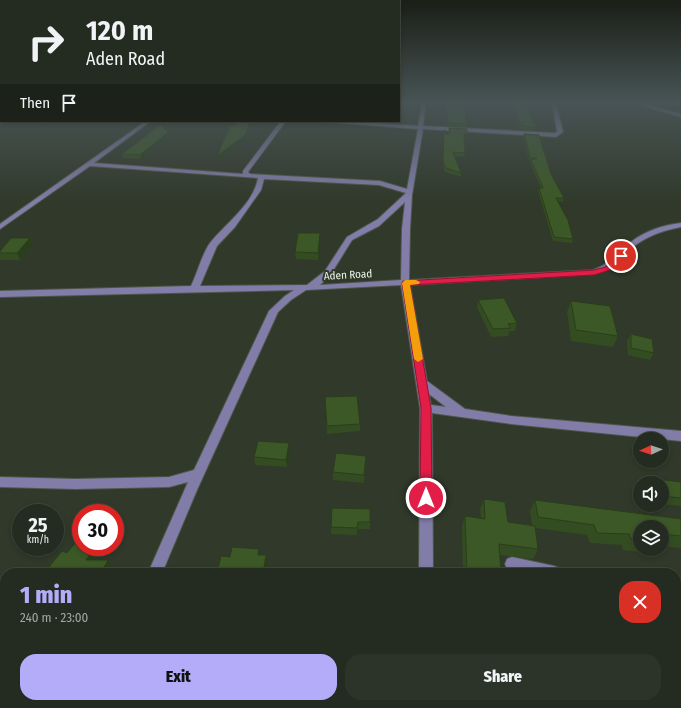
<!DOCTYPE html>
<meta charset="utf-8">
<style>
body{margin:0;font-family:"Fira Sans Condensed",sans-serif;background:#2c3329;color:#f1f3f6;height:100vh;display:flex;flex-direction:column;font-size:15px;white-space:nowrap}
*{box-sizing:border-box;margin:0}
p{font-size:13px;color:#a3a7a5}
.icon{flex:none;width:22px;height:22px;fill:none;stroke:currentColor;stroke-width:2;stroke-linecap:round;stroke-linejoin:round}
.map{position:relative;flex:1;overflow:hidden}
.side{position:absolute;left:0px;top:568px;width:681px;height:140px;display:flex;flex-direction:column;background:#242b20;border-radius:16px 16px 0 0;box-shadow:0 2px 6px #0003,0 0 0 1px #41473e}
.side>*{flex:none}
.top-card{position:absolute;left:0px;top:0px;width:400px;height:122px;box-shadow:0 2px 6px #0003,0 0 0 1px #41473e;background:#242b20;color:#f1f3f6;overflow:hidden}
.needle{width:26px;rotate:267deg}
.fabs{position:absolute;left:633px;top:432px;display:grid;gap:8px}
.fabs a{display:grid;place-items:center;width:36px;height:36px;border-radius:50%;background:#242b20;box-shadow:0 2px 6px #0003,0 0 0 1px #41473e;font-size:20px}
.speed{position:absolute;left:12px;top:504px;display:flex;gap:8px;font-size:20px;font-weight:700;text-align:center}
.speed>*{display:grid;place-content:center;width:52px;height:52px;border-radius:50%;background:#242b20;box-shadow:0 2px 6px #0003,0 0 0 1px #41473e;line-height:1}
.speed small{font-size:10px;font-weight:400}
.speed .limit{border:6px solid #d22;background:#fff;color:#111}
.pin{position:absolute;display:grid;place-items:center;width:34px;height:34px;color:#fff;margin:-17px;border:2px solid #fff;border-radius:50%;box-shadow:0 1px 4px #0007}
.me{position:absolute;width:44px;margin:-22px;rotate:0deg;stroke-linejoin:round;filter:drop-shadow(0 0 3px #0008)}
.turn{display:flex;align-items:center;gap:14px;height:84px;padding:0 20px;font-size:18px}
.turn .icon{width:52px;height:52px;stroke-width:2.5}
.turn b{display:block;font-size:28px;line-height:34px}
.then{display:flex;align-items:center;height:38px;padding:0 20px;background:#0003;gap:8px;font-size:15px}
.round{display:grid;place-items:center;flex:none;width:42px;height:42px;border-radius:16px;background:#2c3329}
.overview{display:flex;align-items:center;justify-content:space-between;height:68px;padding:0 20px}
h1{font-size:24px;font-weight:800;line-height:30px;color:#b4acf9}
.button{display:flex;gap:8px;margin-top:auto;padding:8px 20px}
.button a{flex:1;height:46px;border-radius:16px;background:#b4acf9;color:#111;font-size:16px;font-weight:800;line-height:46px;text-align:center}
.button a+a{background:#2c3329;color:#f1f3f6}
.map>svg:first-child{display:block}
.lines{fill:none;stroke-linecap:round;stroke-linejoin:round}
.minor-casing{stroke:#4e5749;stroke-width:2}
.minor{fill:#817da8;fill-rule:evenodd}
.wall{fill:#344c21}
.shaded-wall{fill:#2a3e1b}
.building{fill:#3c5826;stroke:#2a3e1b}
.route{fill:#e11d48;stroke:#92132f}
.slow{fill:#f59e0b}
.labels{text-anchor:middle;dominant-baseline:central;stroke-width:4;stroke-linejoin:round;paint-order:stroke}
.street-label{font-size:11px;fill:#eef3ea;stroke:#30392a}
</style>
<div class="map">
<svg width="681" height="708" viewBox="0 0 681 708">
<rect width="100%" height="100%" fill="#30392a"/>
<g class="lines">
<!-- minor casing -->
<g class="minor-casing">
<g id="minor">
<path d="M 422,103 L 426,103 L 423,126 L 555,133 L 557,132 L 552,103 L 556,103 L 563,132 L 556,137 L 423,129 L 412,195 L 410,229 L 409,280 L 593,270 C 611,264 617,252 631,242 C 645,231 663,225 681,223 L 681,227 C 665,230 650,235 637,244 C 620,257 618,269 594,274 L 410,285 L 427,381 L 465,409 L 511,416 L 681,431 L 681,441 L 511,424 L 432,413 L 433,573 L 419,573 L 420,408 L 401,285 L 306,290 L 291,300 L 278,312 L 197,490 L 162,573 L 148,573 L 188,482 L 169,487 L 75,489 L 0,487 L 0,477 L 75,479 L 169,477 L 194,470 L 269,311 L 285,296 L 294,290 L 0,297 L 0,291 L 191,286 C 197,274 202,254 210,243 C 226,223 253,205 258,178 L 90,166 L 0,229 L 0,224 L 146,121 L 151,121 L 94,163 L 243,174 L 243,171 L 281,121 L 286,121 L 248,172 L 250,174 L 380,181 L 407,189 L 418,129 L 323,122 L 321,121 L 347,121 L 418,126 ZM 264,179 L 379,185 L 406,193 L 378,219 L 347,237 L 325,271 L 307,285 L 200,286 L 217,246 L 235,227 L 261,190 ZM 405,202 L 402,229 L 401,280 L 320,285 L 331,274 L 352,240 L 379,226 ZM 429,394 L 446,407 L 431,405 Z"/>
<path d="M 633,103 L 641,103 L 681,114 L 681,117 Z"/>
<path d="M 0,120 L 1,121 L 4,121 L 0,123 Z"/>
<path d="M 512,557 L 554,566 L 559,568 L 561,573 C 544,573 524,576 507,569 L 505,564 L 507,559 Z"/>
<path d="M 676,676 L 681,677 L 681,695 L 676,694 Z"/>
<path d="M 90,703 L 108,703 L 106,708 L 88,708 Z"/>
<rect x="414" y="703" width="18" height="5"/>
</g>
</g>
<!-- minor -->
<use href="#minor" class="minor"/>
</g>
<!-- wall -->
<g class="wall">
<path d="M 444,103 L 465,103 L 466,124 L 466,127 L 448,126 Z"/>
<path d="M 511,103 L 528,103 L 531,109 L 530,112 L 536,127 L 535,130 L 521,130 Z"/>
<path d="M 645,103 L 667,103 L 659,106 Z"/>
<path d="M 671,103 L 681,103 L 681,107 Z"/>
<path d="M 21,121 L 51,121 L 45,124 Z"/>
<path d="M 449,128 L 467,134 L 466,138 L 464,138 L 465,153 L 464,157 L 455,156 L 461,173 L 461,177 L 445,172 L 443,165 L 444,130 L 446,134 L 449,134 Z"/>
<path d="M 524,134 L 551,174 L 564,198 L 563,202 L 558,201 L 573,239 L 572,243 L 553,241 L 538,191 L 539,188 L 541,188 L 530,163 L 531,161 L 529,161 L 523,137 Z"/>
<path d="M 169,136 L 141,159 L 123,158 L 122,154 Z"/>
<path d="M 320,233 L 320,240 L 318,260 L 296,259 L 295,252 Z"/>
<path d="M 30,238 L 33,245 L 20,260 L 1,260 L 0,259 L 0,251 Z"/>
<path d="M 478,300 L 517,323 L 515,331 L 510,331 L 508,336 L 491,337 L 477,307 Z"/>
<path d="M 571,301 L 618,336 L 613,347 L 571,341 L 567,312 Z"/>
<path d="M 631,334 L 654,353 L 650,360 L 628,355 L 627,341 Z"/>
<path d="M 325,397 L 360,424 L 360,431 L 327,434 Z"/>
<path d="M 290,451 L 287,467 L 255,465 L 254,457 Z"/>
<path d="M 366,456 L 364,483 L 333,480 L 333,472 Z"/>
<path d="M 656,479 L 681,482 L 681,506 L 662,504 L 662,483 L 653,483 Z"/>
<path d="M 484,499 L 508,522 L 532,525 L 530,511 L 535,500 L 681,519 L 681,548 L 662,546 L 662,527 L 640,527 L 640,549 L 644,549 L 641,552 L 623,550 L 622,545 L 590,543 L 587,535 L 535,528 L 538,549 L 533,559 L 500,555 L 501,573 L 463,573 L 462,526 L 465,516 L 481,518 L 480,509 Z"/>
<path d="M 332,508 L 370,522 L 370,529 L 357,529 L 357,535 L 331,534 Z"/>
</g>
<!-- shaded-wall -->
<g class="shaded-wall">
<path d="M 660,103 L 667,103 L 659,106 Z"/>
<path d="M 44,121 L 51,121 L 45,124 Z"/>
<path d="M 250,121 L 251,121 L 245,139 L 218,160 L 217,156 Z"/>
<path d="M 168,132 L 169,136 L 141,159 L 140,155 Z"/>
<path d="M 464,134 L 467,134 L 466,138 L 464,138 Z"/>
<path d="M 320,233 L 320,240 L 318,260 L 318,253 Z"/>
<path d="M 30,238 L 33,245 L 20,260 L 17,253 Z"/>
<path d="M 289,443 L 290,451 L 287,467 L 286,460 Z"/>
<path d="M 94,549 L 99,557 L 91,568 L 86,560 Z"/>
<path d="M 266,555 L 268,562 L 266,573 L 263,573 Z"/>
<path d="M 108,560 L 114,568 L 111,573 L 101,573 Z"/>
</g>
<!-- building -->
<g class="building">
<rect x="0" y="103" width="1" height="12"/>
<path d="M 445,103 L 465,103 L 466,124 L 448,123 Z"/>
<path d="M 513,103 L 528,103 L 531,109 L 529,109 L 536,127 L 521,126 Z"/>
<path d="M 239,121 L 250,121 L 245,135 L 217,156 L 230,126 L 234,126 Z"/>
<path d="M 161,124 L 168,132 L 140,155 L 122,154 Z"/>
<path d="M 449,128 L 467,129 L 467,134 L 464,134 L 465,153 L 453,152 L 461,173 L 446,168 L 443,161 L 444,130 L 446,134 L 450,134 Z"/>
<path d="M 524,134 L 539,135 L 551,174 L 564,198 L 556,198 L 568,220 L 573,239 L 554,237 L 539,188 L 543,188 L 531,160 L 537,158 L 530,158 Z"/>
<path d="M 298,233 L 320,233 L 318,253 L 295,252 Z"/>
<path d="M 11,238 L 30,238 L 17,253 L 0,253 L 0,251 Z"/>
<path d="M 504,298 L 517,323 L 508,324 L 511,328 L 493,329 L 478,300 Z"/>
<path d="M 571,301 L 610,306 L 618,336 L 576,330 Z"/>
<path d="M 631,334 L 652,339 L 654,353 L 631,348 Z"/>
<path d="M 357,396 L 360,424 L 327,426 L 325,397 Z"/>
<path d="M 258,441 L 289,443 L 286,460 L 254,457 Z"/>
<path d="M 336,453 L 366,456 L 364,475 L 333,472 Z"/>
<path d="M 656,479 L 681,482 L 681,498 L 662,496 L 662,483 L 657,483 Z"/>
<path d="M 484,499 L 505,502 L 508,522 L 535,526 L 538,549 L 499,544 L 501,573 L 467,573 L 465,516 L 485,519 Z"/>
<path d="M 535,500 L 681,519 L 681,536 L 662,534 L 662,527 L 640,527 L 640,540 L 631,539 L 629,534 L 597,533 L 594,525 L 538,517 Z"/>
<path d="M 332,508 L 370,509 L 370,522 L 358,522 L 357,528 L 331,527 Z"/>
<path d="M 76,542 L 81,544 L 81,547 L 90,547 L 94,549 L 86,560 L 108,560 L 101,573 L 44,573 L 62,551 L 67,553 Z"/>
<path d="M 232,547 L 259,549 L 258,555 L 266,555 L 263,573 L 217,573 L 221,556 L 230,557 Z"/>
</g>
<!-- sky -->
<linearGradient id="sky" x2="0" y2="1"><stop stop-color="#1a1f17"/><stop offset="0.51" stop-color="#485455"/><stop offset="1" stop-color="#485455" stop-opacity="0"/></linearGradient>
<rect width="681" height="202" fill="url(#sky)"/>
<!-- route -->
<path class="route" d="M 621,253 L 625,256 L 610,270 L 594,275 L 410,285 L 431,408 L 432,498 L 430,501 L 426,503 L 422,501 L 420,498 L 421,408 L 402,283 L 403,281 L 594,270 L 605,267 Z"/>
<!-- slow -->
<path class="slow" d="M 405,280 L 416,280 L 420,282 L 419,284 L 410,285 L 423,359 L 418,362 L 414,359 L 402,283 Z"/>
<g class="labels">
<!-- street labels -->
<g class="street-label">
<text transform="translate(348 275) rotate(-3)">Aden Road</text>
</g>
</g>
</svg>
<div class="fabs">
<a><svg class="needle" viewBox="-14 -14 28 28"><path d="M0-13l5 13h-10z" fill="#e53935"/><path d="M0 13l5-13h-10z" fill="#a3a7a5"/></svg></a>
<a><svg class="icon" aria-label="sound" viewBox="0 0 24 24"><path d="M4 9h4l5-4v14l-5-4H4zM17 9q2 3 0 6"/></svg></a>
<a><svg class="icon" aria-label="layers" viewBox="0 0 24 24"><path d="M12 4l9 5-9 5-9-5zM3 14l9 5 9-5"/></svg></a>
</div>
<div class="speed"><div>25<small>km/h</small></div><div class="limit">30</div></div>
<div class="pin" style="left:621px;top:256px;background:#d93025"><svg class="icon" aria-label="arrive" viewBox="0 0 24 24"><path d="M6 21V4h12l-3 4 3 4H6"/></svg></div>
<svg class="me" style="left:426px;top:498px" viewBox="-20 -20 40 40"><circle r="17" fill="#e11d48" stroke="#fff" stroke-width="3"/><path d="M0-11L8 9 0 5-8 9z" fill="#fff"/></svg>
<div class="top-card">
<div class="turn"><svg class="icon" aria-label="right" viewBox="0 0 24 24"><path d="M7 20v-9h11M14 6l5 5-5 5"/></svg><div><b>120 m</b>Aden Road</div></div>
<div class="then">Then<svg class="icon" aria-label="arrive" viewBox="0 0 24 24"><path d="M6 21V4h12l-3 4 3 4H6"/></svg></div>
</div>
<section class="side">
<div class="overview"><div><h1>1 min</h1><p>240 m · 23:00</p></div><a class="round" style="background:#d93025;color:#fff"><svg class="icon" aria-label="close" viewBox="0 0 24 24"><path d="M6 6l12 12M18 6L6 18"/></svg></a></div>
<div class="button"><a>Exit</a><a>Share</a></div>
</section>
</div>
